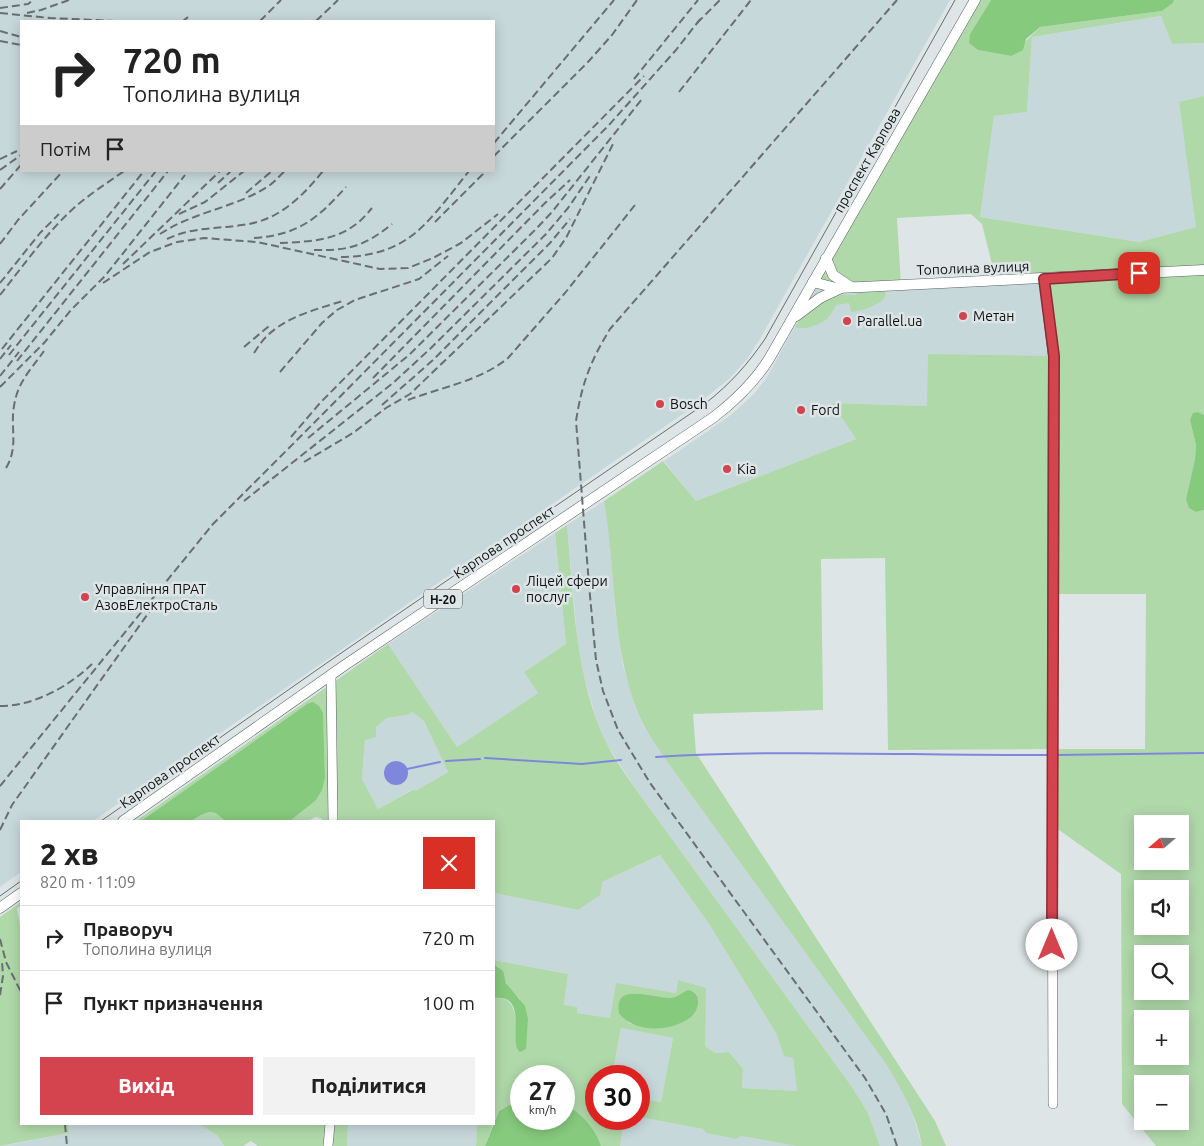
<!DOCTYPE html>
<html lang="uk">
<meta charset="utf-8">
<style>
body{margin:0;font-family:Ubuntu,sans-serif;background:#f2f2f2;color:#222;height:100vh;display:flex;flex-direction:column;font-size:19px;white-space:nowrap}
*{box-sizing:border-box;margin:0}
p{font-size:16px;color:#767676}
.icon{flex:none;width:28px;height:28px;fill:none;stroke:currentColor;stroke-width:2;stroke-linecap:round;stroke-linejoin:round}
.map{position:relative;flex:1;overflow:hidden}
.panel{position:absolute;left:20px;top:820px;width:475px;height:305px;display:flex;flex-direction:column;background:#fff;border-radius:0px;box-shadow:0 2px 12px #0003}
.panel>*{flex:none}
.banner{position:absolute;left:20px;top:20px;width:475px;height:152px;border-radius:0px;box-shadow:0 2px 12px #0003;background:#fff;color:#222;overflow:hidden}
.needle{width:32px;rotate:250deg}
.tools{position:absolute;left:1134px;top:815px;display:grid;gap:10px}
.tools a{display:grid;place-items:center;width:55px;height:55px;border-radius:0px;background:#fff;box-shadow:0 2px 12px #0003;font-size:25px}
.speed{position:absolute;left:510px;top:1065px;display:flex;gap:10px;font-size:25px;font-weight:700;text-align:center}
.speed>*{display:grid;place-content:center;width:65px;height:65px;border-radius:50%;background:#fff;box-shadow:0 2px 12px #0003;line-height:1}
.speed small{font-size:12px;font-weight:400}
.speed .limit{border:8px solid #d22;background:#fff;color:#111}
.pin{position:absolute;display:grid;place-items:center;width:42px;height:42px;color:#fff;margin:-21px;border-radius:10px;box-shadow:0 2px 8px #0006}
.me{position:absolute;width:55px;margin:-28px;rotate:0deg;stroke-linejoin:round;filter:drop-shadow(0 0 4px #0008)}
.turn{display:flex;align-items:center;gap:18px;height:105px;padding:0 20px;font-size:22px}
.turn .icon{width:65px;height:65px;stroke-width:2.5}
.turn b{display:block;font-size:35px;line-height:42px}
.then{display:flex;align-items:center;height:48px;padding:0 20px;background:#0003;gap:10px;font-size:19px}
.round{display:grid;place-items:center;flex:none;width:52px;height:52px;border-radius:0px;background:#f2f2f2}
.summary{display:flex;align-items:center;justify-content:space-between;height:85px;padding:0 20px}
h1{font-size:30px;font-weight:800;line-height:38px}
.primary-button{display:flex;gap:10px;margin-top:auto;padding:10px 20px}
.primary-button a{flex:1;height:58px;border-radius:0px;background:#d4444f;color:#fff;font-size:20px;font-weight:800;line-height:58px;text-align:center}
.primary-button a+a{background:#f2f2f2;color:#222}
ul{padding:0;list-style:none}
li{display:flex;align-items:center;gap:15px;height:65px;padding:0 20px;border-top:1px solid #e0e0e0}
li div{flex:1}
li b{display:block;font-size:19px}
li em{font-style:normal}
.map>svg:first-child{display:block}
.built{fill:#c7d8db;fill-rule:evenodd}
.green{fill:#b0d9aa;fill-rule:evenodd}
.forest{fill:#86ca7d}
.water{fill:#7f87dd}
.lines{fill:none;stroke-linecap:round;stroke-linejoin:round}
.stream{stroke:#7f87dd;stroke-width:2}
.minor-casing{stroke:#586061;stroke-width:10}
.major-casing{stroke:#586061;stroke-width:11}
.minor{stroke:#fff;stroke-width:9}
.major{stroke:#fff;stroke-width:10}
.tram{stroke:#696e6f;stroke-width:1}
.rail{stroke:#696e6f;stroke-width:2;stroke-dasharray:8 4;stroke-linecap:butt}
.route-casing{stroke:#8a2c33;stroke-width:12}
.route{stroke:#d4444f;stroke-width:9}
.poi-dot{fill:#d4444f;stroke:#dde5e7;stroke-width:2}
.labels{text-anchor:middle;dominant-baseline:central;stroke-width:5;stroke-linejoin:round;paint-order:stroke}
.shield{fill:#dde5e7;stroke:#4d5152;stroke-width:1}
.shield-label{font-size:12px;font-weight:bold;fill:#0f1112}
.street-label{font-size:14px;fill:#0f1112;stroke:#dde5e7}
.poi-label{font-size:14px;fill:#0f1112;stroke:#dde5e7;text-anchor:start}
</style>
<div class="map">
<svg width="1204" height="1146" viewBox="0 0 1204 1146">
<rect width="100%" height="100%" fill="#dde5e7"/>
<!-- built -->
<g class="built">
<path d="M 0,0 L 950,0 L 761,337 L 748,358 L 730,378 L 703,400 L 93,821 L 21,821 L 21,872 L 0,887 ZM 494,21 L 494,171 L 21,171 L 21,21 Z"/>
<path d="M 1162,16 L 1172,44 L 1204,43 L 1204,96 L 1179,103 L 1197,227 L 1139,242 L 980,217 L 994,116 L 1027,112 L 1032,37 Z"/>
<path d="M 1044,279 L 1053,356 L 927,406 L 832,403 L 856,439 L 696,501 L 664,461 L 731,415 L 754,394 L 767,377 L 816,288 Z"/>
<path d="M 604,501 L 609,528 L 615,609 L 623,666 L 636,709 L 644,727 L 671,767 L 886,1064 L 904,1093 L 911,1109 L 922,1146 L 880,1146 L 868,1113 L 852,1087 L 637,791 L 608,746 L 598,724 L 583,674 L 577,636 L 567,525 Z"/>
<path d="M 555,533 L 566,644 L 524,672 L 538,693 L 457,747 L 388,644 Z"/>
<path d="M 412,712 L 424,721 L 448,772 L 415,791 L 413,789 L 378,809 L 362,779 L 365,740 L 376,727 L 387,718 L 407,715 Z"/>
<path d="M 660,855 L 709,924 L 776,1033 L 784,1055 L 793,1058 L 797,1091 L 742,1088 L 743,1069 L 729,1052 L 715,1053 L 705,1046 L 678,980 L 676,993 L 616,984 L 611,1018 L 576,1013 L 564,1005 L 568,974 L 494,960 L 494,893 L 578,910 L 602,882 Z"/>
<path d="M 621,1028 L 673,1038 L 661,1102 L 639,1098 L 639,1076 L 612,1076 Z"/>
<path d="M 639,1117 L 703,1129 L 706,1133 L 736,1139 L 741,1136 L 797,1146 L 620,1146 L 624,1119 L 639,1119 Z"/>
<path d="M 68,1124 L 199,1124 L 217,1135 L 224,1146 L 3,1146 L 69,1133 Z"/>
<path d="M 348,1124 L 477,1124 L 476,1146 L 347,1146 Z"/>
</g>
<!-- green -->
<g class="green">
<path d="M 980,0 L 991,0 L 970,34 L 978,50 L 1011,56 L 1040,27 L 1162,11 L 1173,3 L 1174,0 L 1204,0 L 1204,43 L 1172,44 L 1161,16 L 1032,37 L 1027,112 L 994,116 L 980,217 L 1139,242 L 1196,227 L 1179,102 L 1204,96 L 1204,415 L 1198,412 L 1190,420 L 1196,445 L 1195,459 L 1186,499 L 1196,512 L 1204,510 L 1204,1146 L 1156,1146 L 1122,1104 L 1121,874 L 1052,825 L 1051,749 L 888,750 L 885,558 L 821,559 L 823,710 L 693,714 L 696,753 L 935,1121 L 946,1146 L 922,1146 C 917,1116 902,1090 886,1064 L 671,767 C 658,748 644,730 636,708 C 611,641 616,570 604,501 L 663,461 L 696,501 L 856,439 L 832,403 L 927,406 L 928,354 L 1053,356 L 1044,279 L 996,280 L 982,224 L 971,214 L 897,218 L 901,285 L 816,288 L 830,260 ZM 1052,594 L 1146,594 L 1145,749 L 1052,749 ZM 1142,824 L 1180,824 L 1180,861 L 1142,861 ZM 1142,889 L 1180,889 L 1180,926 L 1142,926 ZM 1142,954 L 1180,954 L 1180,991 L 1142,991 ZM 1142,1019 L 1180,1019 L 1180,1056 L 1142,1056 ZM 1142,1084 L 1180,1084 L 1180,1121 L 1142,1121 Z"/>
<path d="M 877,291 L 885,292 L 885,297 C 876,307 864,310 851,312 L 849,303 L 836,305 C 833,310 831,315 827,319 C 819,325 803,331 795,327 C 802,314 820,299 835,296 C 841,294 849,295 855,295 L 858,293 Z"/>
<path d="M 567,525 C 574,599 574,678 608,746 C 616,762 627,776 637,791 L 852,1087 L 868,1113 L 880,1146 L 797,1146 L 741,1136 L 736,1139 L 706,1133 L 703,1129 L 639,1117 L 639,1098 L 661,1102 L 673,1038 L 621,1028 L 612,1076 L 596,1076 L 596,1119 L 624,1119 L 620,1146 L 601,1146 C 596,1129 580,1111 564,1104 L 564,1076 L 521,1076 L 521,1101 L 499,1111 L 494,1122 L 494,998 C 521,995 516,1029 515,1046 L 520,999 C 514,994 509,988 506,982 C 502,973 502,968 494,964 L 494,960 L 568,974 L 564,1005 L 577,1007 L 577,1013 L 610,1018 L 616,983 L 676,993 L 678,980 L 706,988 L 705,1046 L 715,1053 L 729,1052 L 743,1069 L 742,1088 L 797,1091 L 793,1058 L 784,1056 L 776,1033 L 709,924 L 660,855 L 602,882 L 600,895 L 578,910 L 494,893 L 494,821 L 323,821 L 321,818 L 315,817 L 308,821 L 290,821 L 306,808 L 322,790 L 325,778 L 323,723 L 307,704 L 141,821 L 136,821 L 388,644 L 457,747 L 538,693 L 524,672 L 566,644 L 555,533 ZM 412,712 L 424,721 L 448,772 L 415,791 L 414,789 L 378,809 L 362,779 L 365,740 L 376,737 L 376,727 L 387,718 L 407,715 ZM 688,990 L 693,991 L 697,994 L 682,1021 C 664,1028 647,1030 629,1023 L 619,1002 C 632,984 655,1001 673,998 C 679,996 683,992 688,990 Z"/>
<path d="M 209,812 L 216,813 L 225,821 L 191,821 L 201,815 Z"/>
<path d="M 21,902 L 21,906 L 17,908 L 20,926 L 21,927 L 21,1124 L 68,1124 L 69,1133 L 0,1146 L 0,917 Z"/>
<path d="M 199,1124 L 348,1124 L 347,1146 L 258,1146 L 251,1141 L 243,1146 L 224,1146 L 217,1135 Z"/>
<path d="M 477,1124 L 493,1124 L 485,1146 L 476,1146 Z"/>
</g>
<!-- forest -->
<g class="forest">
<path d="M 991,0 L 1174,0 L 1173,3 L 1162,11 L 1040,27 L 1026,39 L 1023,50 L 1011,56 L 978,50 L 969,43 L 970,34 Z"/>
<path d="M 1198,412 L 1204,415 L 1204,510 L 1196,512 L 1189,508 L 1186,499 L 1195,459 L 1196,445 L 1190,420 L 1193,413 Z"/>
<path d="M 313,702 L 319,706 L 323,713 L 325,778 L 322,790 L 316,800 L 290,821 L 225,821 L 216,813 L 209,812 L 201,815 L 191,821 L 141,821 L 307,704 Z"/>
<path d="M 494,964 L 503,971 L 506,983 L 525,1006 L 528,1019 L 526,1049 L 520,1052 C 507,1042 530,994 494,998 Z"/>
<path d="M 688,990 C 702,992 700,1009 691,1017 C 672,1032 634,1034 619,1013 C 613,981 653,998 669,998 C 677,998 681,993 688,990 Z"/>
<path d="M 517,1101 L 521,1101 L 521,1119 L 564,1119 L 564,1104 C 580,1111 596,1129 601,1146 L 485,1146 L 499,1111 Z"/>
</g>
<!-- water -->
<circle class="water" cx="396" cy="773" r="12"/>
<g class="lines">
<!-- stream -->
<g class="stream">
<path d="M 1056,755 L 1204,753"/>
<path d="M 656,757 C 787,749 918,756 1049,755"/>
<path d="M 485,758 L 582,764 L 621,760"/>
<path d="M 446,761 L 480,759"/>
<path d="M 407,769 L 440,762"/>
</g>
<!-- minor casing -->
<g class="minor-casing">
<g id="minor">
<path d="M 1044,279 L 1053,356 L 1052,749 L 1053,1104"/>
<path d="M 331,675 L 333,821"/>
<path d="M 328,1146 L 330,1124"/>
</g>
</g>
<!-- major casing -->
<g class="major-casing">
<g id="major">
<path d="M 826,258 L 833,275 L 851,287"/>
<path d="M 813,282 L 836,288 L 862,287 L 1204,270"/>
<path d="M 796,316 L 820,298 L 841,288"/>
<path d="M 123,821 L 345,665 L 714,417 C 736,400 754,383 769,359 L 975,0"/>
<path d="M 0,908 L 21,893"/>
</g>
</g>
<!-- minor -->
<use href="#minor" class="minor"/>
<!-- major -->
<use href="#major" class="major"/>
<!-- tram -->
<g class="tram">
<path d="M 101,821 L 331,660 L 706,403 C 731,383 747,365 765,339 L 955,0"/>
<path d="M 0,896 L 21,881"/>
</g>
<!-- rail -->
<g class="rail">
<path d="M 0,8 L 28,4 L 33,0"/>
<path d="M 0,13 L 50,18 L 115,21"/>
<path d="M 27,13 L 41,10 L 69,0"/>
<path d="M 183,21 L 188,17"/>
<path d="M 260,21 L 281,0"/>
<path d="M 316,21 L 338,0"/>
<path d="M 697,23 L 720,0"/>
<path d="M 0,31 L 21,37"/>
<path d="M 0,41 L 21,45"/>
<path d="M 634,79 L 698,0"/>
<path d="M 679,92 L 751,0"/>
<path d="M 494,143 L 614,0"/>
<path d="M 494,156 L 588,62 L 612,35 L 637,0"/>
<path d="M 0,159 L 17,151"/>
<path d="M 0,170 L 21,155"/>
<path d="M 218,183 L 231,171"/>
<path d="M 0,189 L 21,165"/>
<path d="M 246,193 L 272,171"/>
<path d="M 179,214 L 205,202 L 244,171"/>
<path d="M 435,222 L 486,171"/>
<path d="M 160,234 C 193,212 234,208 267,187 C 274,183 279,176 285,171"/>
<path d="M 254,238 C 299,235 318,218 346,187"/>
<path d="M 167,239 C 192,227 216,229 242,225 C 278,221 301,198 323,171"/>
<path d="M 280,243 C 304,242 332,241 352,227 C 360,222 366,215 372,208"/>
<path d="M 0,244 L 18,220 L 63,171"/>
<path d="M 314,250 C 348,251 365,246 392,224"/>
<path d="M 341,257 C 364,257 388,252 407,239 C 429,225 452,192 469,171"/>
<path d="M 123,264 L 220,171"/>
<path d="M 0,283 L 40,233 L 59,214"/>
<path d="M 103,283 L 150,252 L 177,242 L 204,238 L 257,242 L 380,269 L 408,268 L 433,258 L 461,243 L 498,214"/>
<path d="M 0,295 C 23,266 47,232 75,207 C 90,194 107,183 124,171"/>
<path d="M 244,347 L 269,326"/>
<path d="M 2,349 L 144,171"/>
<path d="M 254,353 C 258,347 261,342 266,337 C 285,317 317,309 343,301"/>
<path d="M 9,355 L 156,171"/>
<path d="M 0,359 L 11,345"/>
<path d="M 17,361 L 168,171"/>
<path d="M 280,372 L 322,323 L 337,310 L 355,300 L 419,279 L 448,256"/>
<path d="M 0,376 L 19,352"/>
<path d="M 373,378 L 545,203 L 570,180"/>
<path d="M 0,387 L 44,343 L 71,310 L 105,276 L 185,175"/>
<path d="M 408,400 C 442,387 480,381 508,358 L 565,293 L 635,205"/>
<path d="M 382,405 L 433,360 L 550,243 L 570,219"/>
<path d="M 291,437 L 320,403 L 644,76"/>
<path d="M 308,438 L 409,355 L 536,229 L 552,212 L 642,99"/>
<path d="M 304,462 L 353,433 L 386,408 L 410,394 L 552,258 L 566,238 L 613,144"/>
<path d="M 6,468 C 19,446 10,429 14,406 C 18,381 30,371 44,351"/>
<path d="M 244,501 L 393,383 L 431,348 L 546,234 L 568,208 L 592,173"/>
<path d="M 0,706 C 34,706 68,687 92,664"/>
<path d="M 0,786 L 213,524 L 302,435 L 609,125 L 676,50 L 701,18"/>
<path d="M 0,830 L 12,805 L 152,608"/>
<path d="M 0,939 L 6,962 L 21,992"/>
<path d="M 0,995 L 3,976 L 2,961"/>
<path d="M 65,1124 L 67,1146"/>
<path d="M 897,1146 L 886,1114 L 865,1078 L 650,783 L 618,730 L 603,691 L 596,660 L 589,585 L 576,421 C 582,383 590,362 610,329 L 897,0"/>
</g>
</g>
<g class="lines">
<!-- route casing -->
<g class="route-casing">
<path id="route" d="M 1052,945 L 1054,356 L 1044,279 L 1139,273"/>
</g>
<!-- route -->
<use href="#route" class="route"/>
</g>
<!-- markers -->
<g class="poi-dot">
<circle cx="963" cy="316" r="5"/>
<circle cx="847" cy="321" r="5"/>
<circle cx="660" cy="404" r="5"/>
<circle cx="801" cy="410" r="5"/>
<circle cx="727" cy="469" r="5"/>
<circle cx="516" cy="589" r="5"/>
<circle cx="85" cy="597" r="5"/>
</g>
<g class="labels">
<!-- shield labels -->
<rect class="shield" x="424" y="589.5" width="38" height="19" rx="4"/>
<g class="shield-label">
<text x="443" y="599">Н-20</text>
</g>
<!-- street labels -->
<g class="street-label">
<text transform="translate(867 160) rotate(-60)">проспект Карпова</text>
<text transform="translate(973 268) rotate(-2)">Тополина вулиця</text>
<text transform="translate(504 542) rotate(-34)">Карпова проспект</text>
<text transform="translate(170 771) rotate(-35)">Карпова проспект</text>
</g>
<!-- poi labels -->
<g class="poi-label">
<text x="973" y="316">Метан</text>
<text x="857" y="321">Parallel.ua</text>
<text x="670" y="404">Bosch</text>
<text x="811" y="410">Ford</text>
<text x="737" y="469">Kia</text>
<text x="526" y="581">Ліцей сфери<tspan x="526" dy="16">послуг</tspan></text>
<text x="95" y="589">Управління ПРАТ<tspan x="95" dy="16">АзовЕлектроСталь</tspan></text>
</g>
</g>
</svg>
<div class="tools">
<a><svg class="needle" viewBox="-14 -14 28 28"><path d="M0-13l5 13h-10z" fill="#e53935"/><path d="M0 13l5-13h-10z" fill="#767676"/></svg></a>
<a><svg class="icon" aria-label="sound" viewBox="0 0 24 24"><path d="M4 9h4l5-4v14l-5-4H4zM17 9q2 3 0 6"/></svg></a>
<a><svg class="icon" aria-label="search" viewBox="0 0 24 24"><circle cx="10" cy="10" r="6"/><path d="M15 15l6 6"/></svg></a>
<a>+</a>
<a>−</a>
</div>
<div class="speed"><div>27<small>km/h</small></div><div class="limit">30</div></div>
<div class="pin" style="left:1139px;top:273px;background:#d93025"><svg class="icon" aria-label="arrive" viewBox="0 0 24 24"><path d="M6 21V4h12l-3 4 3 4H6"/></svg></div>
<svg class="me" style="left:1052px;top:945px" viewBox="-20 -20 40 40"><circle r="19" fill="#fff"/><path d="M0-13L10 11 0 6-10 11z" fill="#d4444f"/></svg>
<div class="banner">
<div class="turn"><svg class="icon" aria-label="right" viewBox="0 0 24 24"><path d="M7 20v-9h11M14 6l5 5-5 5"/></svg><div><b>720 m</b>Тополина вулиця</div></div>
<div class="then">Потім<svg class="icon" aria-label="arrive" viewBox="0 0 24 24"><path d="M6 21V4h12l-3 4 3 4H6"/></svg></div>
</div>
<section class="panel">
<div class="summary"><div><h1>2 хв</h1><p>820 m · 11:09</p></div><a class="round" style="background:#d93025;color:#fff"><svg class="icon" aria-label="close" viewBox="0 0 24 24"><path d="M6 6l12 12M18 6L6 18"/></svg></a></div>
<ul>
<li><svg class="icon" aria-label="right" viewBox="0 0 24 24"><path d="M7 20v-9h11M14 6l5 5-5 5"/></svg><div><b>Праворуч</b><p>Тополина вулиця</p></div><em>720 m</em></li>
<li><svg class="icon" aria-label="arrive" viewBox="0 0 24 24"><path d="M6 21V4h12l-3 4 3 4H6"/></svg><div><b>Пункт призначення</b></div><em>100 m</em></li>
</ul>
<div class="primary-button"><a>Вихід</a><a>Поділитися</a></div>
</section>
</div>
